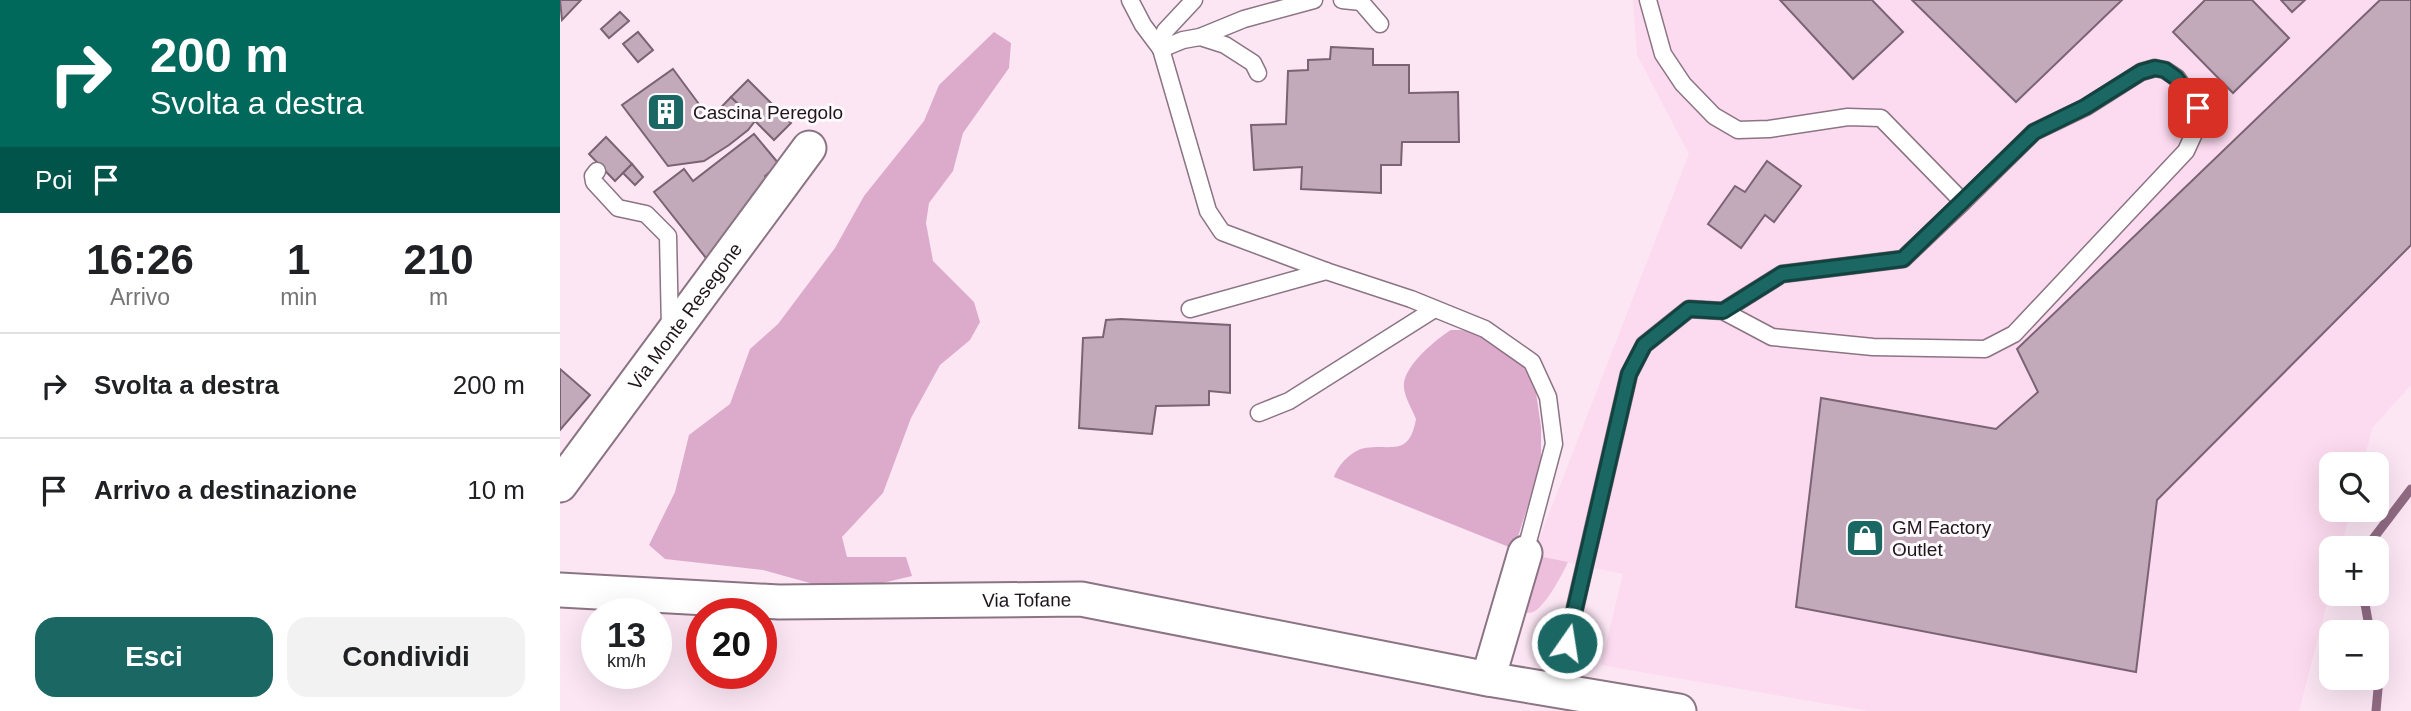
<!DOCTYPE html>
<html lang="it">
<meta charset="utf-8">
<style>
body{margin:0;font-family:Arial,sans-serif;background:#f2f2f2;color:#202124;height:100vh;display:flex;flex-direction:column;font-size:26px;white-space:nowrap}
*{box-sizing:border-box;margin:0}
p{font-size:23px;color:#757577}
.icon{flex:none;width:38px;height:38px;fill:none;stroke:currentColor;stroke-width:2;stroke-linecap:round;stroke-linejoin:round}
.map{position:relative;flex:1;overflow:hidden}
.side{display:flex;flex-direction:column;background:#fff;width:560px}
.side>*{flex:none}
.hud{background:#00695c;color:#fff;overflow:hidden}
.tools{position:absolute;left:1759px;top:452px;display:grid;gap:14px}
.tools a{display:grid;place-items:center;width:70px;height:70px;border-radius:14px;background:#fff;box-shadow:0 7px 28px #0002;font-size:35px}
.speed{position:absolute;left:21px;top:598px;display:flex;gap:14px;font-size:35px;font-weight:700;text-align:center}
.speed>*{display:grid;place-content:center;width:91px;height:91px;border-radius:50%;background:#fff;box-shadow:0 7px 28px #0002;line-height:1}
.speed small{font-size:18px;font-weight:400}
.speed .limit{border:10px solid #d22;background:#fff;color:#111}
.pin{position:absolute;display:grid;place-items:center;width:60px;height:60px;color:#fff;margin:-30px;border-radius:14px;box-shadow:0 4px 10px #0006}
.me{position:absolute;width:77px;margin:-38px;rotate:13deg;stroke-linejoin:round;filter:drop-shadow(0 0 5px #0008)}
.turn{display:flex;align-items:center;gap:24px;height:147px;padding:0 35px;font-size:32px}
.turn .icon{width:91px;height:91px;stroke-width:2.5}
.turn b{display:block;font-size:49px;line-height:60px}
.then{display:flex;align-items:center;height:66px;padding:0 35px;background:#0003;gap:14px;font-size:26px}
.eta{display:flex;justify-content:space-evenly;align-items:center;height:119px;text-align:center}
.eta b{font-size:42px;font-weight:700;line-height:49px}
.primary-button{display:flex;gap:14px;margin-top:auto;padding:14px 35px}
.primary-button a{flex:1;height:80px;border-radius:21px;background:#1b6763;color:#fff;font-size:28px;font-weight:700;line-height:80px;text-align:center}
.primary-button a+a{background:#f2f2f2;color:#202124}
ul{padding:0;list-style:none}
li{display:flex;align-items:center;gap:21px;height:105px;padding:0 35px;border-top:2px solid #e0e0e0}
li div{flex:1}
li b{display:block;font-size:26px}
li em{font-style:normal}
main{display:flex;flex:1;min-height:0}
.map>svg:first-child{display:block}
.built{fill:#fcdaef}
.green{fill:#eebfdd}
.forest{fill:#dcabcb}
.lines{fill:none;stroke-linecap:round;stroke-linejoin:round}
.stream{stroke:#906b83;stroke-width:9}
.building{fill:#c3aaba;stroke:#7a6372;stroke-width:2}
.lane-casing{stroke:#8b7483;stroke-width:19}
.street-casing{stroke:#8b7483;stroke-width:37}
.lane{stroke:#fff;stroke-width:16}
.street{stroke:#fff;stroke-width:33}
.route-casing{stroke:#124340;stroke-width:18}
.route{stroke:#1b6763;stroke-width:12}
.labels{text-anchor:middle;dominant-baseline:central;stroke-width:6;stroke-linejoin:round;paint-order:stroke}
.poi-label{font-size:19px;fill:#1f161b;stroke:#fef9fc;text-anchor:start}
.street-label{font-size:19px;fill:#1f161b;stroke:#fef9fc}
</style>
<main>
<section class="side">
<div class="hud">
<div class="turn"><svg class="icon" aria-label="right" viewBox="0 0 24 24"><path d="M7 20v-9h11M14 6l5 5-5 5"/></svg><div><b>200 m</b>Svolta a destra</div></div>
<div class="then">Poi<svg class="icon" aria-label="arrive" viewBox="0 0 24 24"><path d="M6 21V4h12l-3 4 3 4H6"/></svg></div>
</div>
<div class="eta">
<div><b>16:26</b><p>Arrivo</p></div>
<div><b>1</b><p>min</p></div>
<div><b>210</b><p>m</p></div>
</div>
<ul>
<li><svg class="icon" aria-label="right" viewBox="0 0 24 24"><path d="M7 20v-9h11M14 6l5 5-5 5"/></svg><div><b>Svolta a destra</b></div><em>200 m</em></li>
<li><svg class="icon" aria-label="arrive" viewBox="0 0 24 24"><path d="M6 21V4h12l-3 4 3 4H6"/></svg><div><b>Arrivo a destinazione</b></div><em>10 m</em></li>
</ul>
<div class="primary-button"><a>Esci</a><a>Condividi</a></div>
</section>
<div class="map">
<svg width="1851" height="711" viewBox="0 0 1851 711">
<rect width="100%" height="100%" fill="#fce6f4"/>
<!-- built -->
<path class="built" d="M 1073,0 L 1851,0 L 1851,385 L 1812,428 L 1803,464 L 1771,464 L 1771,509 L 1791,509 L 1781,548 L 1771,548 L 1771,588 L 1739,711 L 1309,711 L 1041,665 L 1063,574 L 973,555 L 1129,154 L 1077,55 Z"/>
<!-- green -->
<path class="green" d="M 973,555 L 1008,562 C 1002,575 987,603 975,611 C 972,613 968,613 964,613 Z"/>
<!-- forest -->
<g class="forest">
<path d="M 434,32 L 451,43 L 449,68 L 403,133 L 393,171 L 369,203 L 366,223 L 373,261 L 414,302 L 420,322 L 410,340 L 380,365 L 351,418 L 323,493 L 282,537 L 287,557 L 346,557 L 352,576 L 314,585 L 257,585 L 203,570 L 105,559 L 89,545 L 115,492 L 129,435 L 170,404 L 190,349 L 218,324 L 275,248 L 304,196 L 364,121 L 379,85 Z"/>
<path d="M 891,330 L 901,330 L 920,334 L 960,362 L 971,377 L 975,386 L 981,427 L 981,458 L 977,477 L 954,549 L 774,477 C 778,465 792,450 805,448 C 832,444 849,457 856,419 C 852,409 845,398 844,388 C 841,368 876,339 891,330 Z"/>
</g>
<g class="lines">
<!-- stream -->
<g class="stream">
<path d="M 1806,548 L 1851,489"/>
<path d="M 1803,593 L 1810,632"/>
<path d="M 1816,711 L 1819,678 L 1816,664"/>
</g>
</g>
<!-- building -->
<g class="building">
<path d="M 0,0 L 21,0 L 2,20 Z"/>
<path d="M 1220,0 L 1312,0 L 1343,32 L 1293,79 Z"/>
<path d="M 1352,0 L 1562,0 L 1456,102 Z"/>
<path d="M 1645,0 L 1692,0 L 1729,38 L 1673,93 L 1613,32 Z"/>
<path d="M 1721,0 L 1745,0 L 1732,12 Z"/>
<path d="M 1820,0 L 1851,0 L 1851,245 L 1597,500 L 1576,672 L 1236,607 L 1261,398 L 1436,429 L 1478,392 L 1457,349 Z"/>
<path d="M 60,12 L 69,21 L 49,38 L 41,29 Z"/>
<path d="M 78,32 L 93,50 L 78,62 L 63,44 Z"/>
<path d="M 771,47 L 813,49 L 813,65 L 849,65 L 849,93 L 898,92 L 899,142 L 842,142 L 841,165 L 821,165 L 821,193 L 741,189 L 742,167 L 694,170 L 691,125 L 726,124 L 728,71 L 748,70 L 748,60 L 770,59 Z"/>
<path d="M 113,69 L 150,119 L 171,97 L 195,121 L 188,130 L 169,145 L 144,161 L 108,166 L 62,105 Z"/>
<path d="M 188,80 L 231,123 L 214,140 L 171,97 Z"/>
<path d="M 194,134 L 219,164 L 205,176 L 217,190 L 193,220 L 146,258 L 94,192 L 124,169 L 133,181 Z"/>
<path d="M 46,137 L 72,164 L 55,181 L 29,154 Z"/>
<path d="M 1207,161 L 1241,186 L 1214,222 L 1205,215 L 1181,248 L 1148,224 L 1175,186 L 1185,192 Z"/>
<path d="M 72,164 L 83,177 L 75,185 L 63,173 Z"/>
<path d="M 561,319 L 670,325 L 670,393 L 649,391 L 649,405 L 596,406 L 592,434 L 519,428 L 523,338 L 543,337 L 546,320 Z"/>
<path d="M 0,369 L 30,395 L 0,430 Z"/>
</g>
<g class="lines">
<!-- lane casing -->
<g class="lane-casing">
<g id="lane">
<path d="M 570,0 L 583,25 L 601,49"/>
<path d="M 634,0 L 605,31 L 601,49 L 648,211 L 662,232 L 766,271 L 851,299 L 925,329 L 972,362 L 988,397 L 994,444 L 965,553"/>
<path d="M 782,0 L 801,2 L 820,24"/>
<path d="M 1088,0 L 1103,54 L 1123,84 L 1154,116 L 1178,130 L 1209,129 L 1288,117 L 1321,118 L 1403,202 L 1343,259 L 1222,274 L 1163,311"/>
<path d="M 640,37 L 684,19 L 754,0"/>
<path d="M 601,49 L 623,40 L 640,37 L 665,45 L 693,63 L 698,73"/>
<path d="M 37,171 L 33,176 L 34,182 L 58,208 L 86,214 L 108,236 L 110,329"/>
<path d="M 630,309 L 766,271"/>
<path d="M 699,413 L 729,401 L 873,310"/>
<path d="M 996,690 L 1069,374 L 1084,345 L 1129,309 L 1163,311 L 1212,337 L 1313,347 L 1425,349 L 1454,334 L 1626,151 L 1637,127 L 1638,108 L 1617,78 L 1605,70 L 1595,68 L 1581,72 L 1526,107 L 1474,132 L 1403,202"/>
</g>
</g>
<!-- street casing -->
<g class="street-casing">
<g id="street">
<path id="s1" d="M 0,485 L 249,148"/>
<path id="s2" d="M 0,590 L 219,602 L 521,599 L 928,679 L 1119,711"/>
<path d="M 928,679 L 965,553"/>
</g>
</g>
<!-- lane -->
<use href="#lane" class="lane"/>
<!-- street -->
<use href="#street" class="street"/>
</g>
<g class="lines">
<!-- route casing -->
<g class="route-casing">
<path id="route" d="M 1007,643 L 1069,374 L 1084,345 L 1129,309 L 1163,311 L 1222,274 L 1343,259 L 1474,132 L 1525,107 L 1581,72 L 1595,68 L 1605,70 L 1616,78 L 1638,108"/>
</g>
<!-- route -->
<use href="#route" class="route"/>
</g>
<!-- icons -->
<defs>
<g id="building-square" transform="scale(2.0125)"><rect x="-9" y="-9" width="18" height="18" rx="4" fill="#1b6763" stroke="#fef9fc"/><path d="M-4-6H4V6H1V3H-1V6H-4ZM-2.5-4.3h1.7v1.8h-1.7ZM.8-4.3h1.7v1.8H.8ZM-2.5-1h1.7V.8h-1.7ZM.8-1h1.7V.8H.8Z" fill="#fff"/></g>
<g id="shop-square" transform="scale(2.0125)"><rect x="-9" y="-9" width="18" height="18" rx="4" fill="#1b6763" stroke="#fef9fc"/><path d="M-5-2.5h2.3a2.7 3.5 0 0 1 5.4 0H5L5.5 6h-11ZM-1.5-2.5h3a1.5 2.3 0 0 0-3 0Z" fill="#fff"/></g>
</defs>
<g fill-rule="evenodd">
<use href="#building-square" x="106" y="112"/>
<use href="#shop-square" x="1305" y="538"/>
</g>
<g class="labels">
<!-- poi labels -->
<g class="poi-label">
<text x="133" y="112">Cascina Peregolo</text>
<text x="1332" y="527">GM Factory<tspan x="1332" dy="22">Outlet</tspan></text>
</g>
<!-- street labels -->
<g class="street-label">
<text stroke="none"><textPath href="#s1" startOffset="210">Via Monte Resegone</textPath></text>
<text stroke="none"><textPath href="#s2" startOffset="467">Via Tofane</textPath></text>
</g>
</g>
</svg>
<div class="tools">
<a><svg class="icon" aria-label="search" viewBox="0 0 24 24"><circle cx="10" cy="10" r="6"/><path d="M15 15l6 6"/></svg></a>
<a>+</a>
<a>−</a>
</div>
<div class="speed"><div>13<small>km/h</small></div><div class="limit">20</div></div>
<div class="pin" style="left:1638px;top:108px;background:#d93025"><svg class="icon" aria-label="arrive" viewBox="0 0 24 24"><path d="M6 21V4h12l-3 4 3 4H6"/></svg></div>
<svg class="me" style="left:1007px;top:643px" viewBox="-20 -20 40 40"><circle r="17" fill="#1b6763" stroke="#fff" stroke-width="3"/><path d="M0-11L8 9 0 5-8 9z" fill="#fff"/></svg>
</div>
</main>
